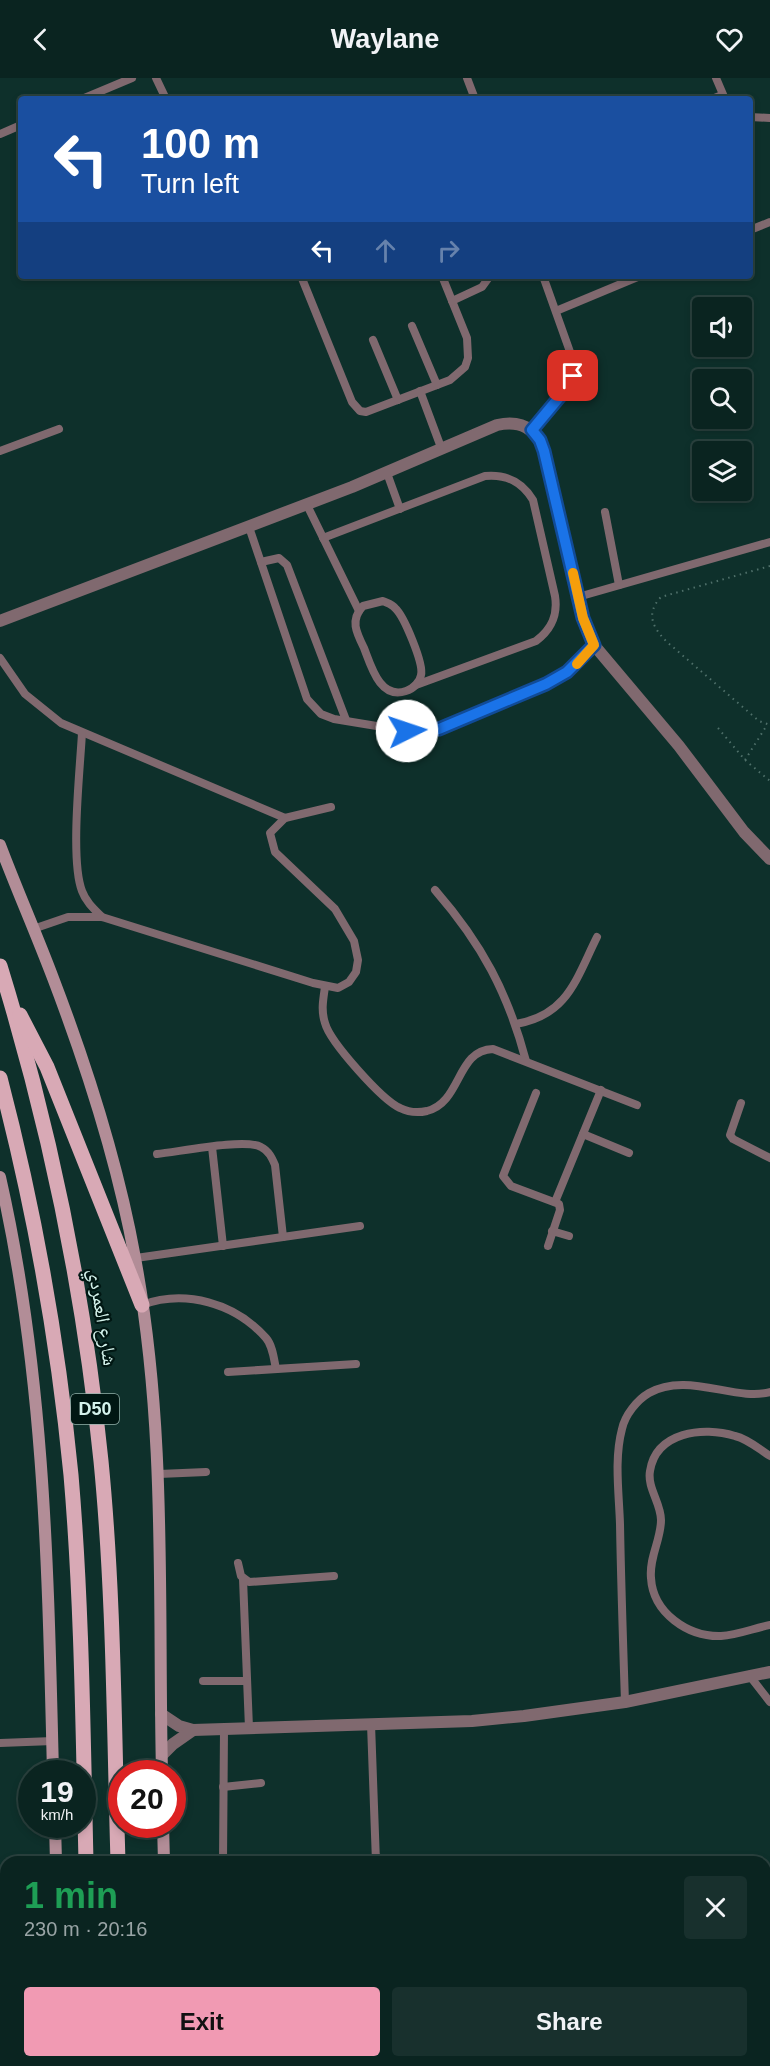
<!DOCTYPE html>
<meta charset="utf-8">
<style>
body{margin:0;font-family:Helvetica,"Noto Naskh Arabic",sans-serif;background:#18302d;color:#f1f3f6;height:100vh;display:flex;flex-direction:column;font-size:22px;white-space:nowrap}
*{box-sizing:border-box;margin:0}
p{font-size:20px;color:#99a4a5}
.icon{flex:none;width:33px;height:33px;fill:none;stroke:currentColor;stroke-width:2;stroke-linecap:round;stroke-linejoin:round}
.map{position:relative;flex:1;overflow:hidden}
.side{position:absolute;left:0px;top:1778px;width:771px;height:212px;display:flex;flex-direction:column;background:#0a2420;border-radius:18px 18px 0 0;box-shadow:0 3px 9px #0003,0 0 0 2px #2a413e}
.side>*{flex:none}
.banner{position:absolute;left:18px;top:18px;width:735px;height:183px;border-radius:6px;box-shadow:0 3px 9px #0003,0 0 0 2px #2a413e;background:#1a4fa0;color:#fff;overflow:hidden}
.buttons{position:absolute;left:692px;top:219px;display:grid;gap:12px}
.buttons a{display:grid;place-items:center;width:60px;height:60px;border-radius:6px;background:#0a2420;box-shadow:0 3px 9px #0003,0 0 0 2px #2a413e;font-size:30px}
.speed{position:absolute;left:18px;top:1682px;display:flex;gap:12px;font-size:30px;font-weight:700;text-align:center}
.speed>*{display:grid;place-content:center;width:78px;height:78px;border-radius:50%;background:#0a2420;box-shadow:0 3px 9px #0003,0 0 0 2px #2a413e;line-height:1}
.speed small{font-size:15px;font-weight:400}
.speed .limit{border:9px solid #d22;background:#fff;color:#111}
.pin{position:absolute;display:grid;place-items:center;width:51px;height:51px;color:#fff;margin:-26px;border-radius:12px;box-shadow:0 3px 9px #0006}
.me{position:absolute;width:66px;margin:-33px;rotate:86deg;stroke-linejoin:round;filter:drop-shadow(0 0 4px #0008)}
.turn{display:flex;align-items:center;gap:21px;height:126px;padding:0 24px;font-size:27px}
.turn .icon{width:78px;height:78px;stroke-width:2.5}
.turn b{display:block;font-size:42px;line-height:51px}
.lanes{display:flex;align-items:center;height:57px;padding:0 24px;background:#0003;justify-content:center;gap:30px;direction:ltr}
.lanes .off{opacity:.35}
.round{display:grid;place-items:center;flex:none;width:63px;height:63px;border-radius:6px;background:#18302d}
.summary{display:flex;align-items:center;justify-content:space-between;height:102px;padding:0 24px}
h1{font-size:36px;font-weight:800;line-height:45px;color:#1e9e55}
.cta{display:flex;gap:12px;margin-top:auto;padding:12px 24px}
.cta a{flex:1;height:69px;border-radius:6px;background:#f19ab3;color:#111;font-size:24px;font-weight:800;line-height:69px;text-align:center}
.cta a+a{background:#18302d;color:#f1f3f6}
header{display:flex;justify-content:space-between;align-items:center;height:78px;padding:0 24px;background:#0a2420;font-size:27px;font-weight:800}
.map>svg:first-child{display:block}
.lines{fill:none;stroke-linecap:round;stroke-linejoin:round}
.path{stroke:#4f706a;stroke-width:2;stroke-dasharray:1.5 4.5;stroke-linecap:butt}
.lane{stroke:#80696f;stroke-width:8}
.street{stroke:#80696f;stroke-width:12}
.secondary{stroke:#b28d97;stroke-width:12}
.primary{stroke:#d8a9b5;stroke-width:15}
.route-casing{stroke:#114b97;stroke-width:15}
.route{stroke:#1a73e8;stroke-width:10}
.slow{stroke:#f59e0b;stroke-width:10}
.labels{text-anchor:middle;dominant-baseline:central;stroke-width:4.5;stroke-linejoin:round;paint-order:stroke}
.shield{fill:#001713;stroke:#94b1ab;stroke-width:1.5}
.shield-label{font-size:18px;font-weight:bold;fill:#d4f3ec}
.street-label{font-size:20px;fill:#d4f3ec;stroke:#001713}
</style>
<header><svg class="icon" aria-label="back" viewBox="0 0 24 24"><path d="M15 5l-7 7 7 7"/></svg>Waylane<svg class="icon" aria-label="heart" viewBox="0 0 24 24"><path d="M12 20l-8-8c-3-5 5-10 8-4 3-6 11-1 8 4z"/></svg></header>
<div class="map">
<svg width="770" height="1988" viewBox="0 0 770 1988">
<rect width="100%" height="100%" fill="#0e302b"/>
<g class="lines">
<!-- path -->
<g class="path">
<path d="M 770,488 L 661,519 C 645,536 653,550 667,564 L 759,643 L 770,647"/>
<path d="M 718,650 L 745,682 L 770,703"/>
<path d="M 745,682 L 767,647"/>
</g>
<!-- lane -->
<g class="lane">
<path d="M 156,0 L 166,21"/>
<path d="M 467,0 L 475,21"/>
<path d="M 716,0 L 725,21"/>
<path d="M 82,21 L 132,0"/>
<path d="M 712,21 L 722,17"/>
<path d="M 750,39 L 770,40"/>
<path d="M 0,56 L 21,47"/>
<path d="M 750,152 L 770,144"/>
<path d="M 301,198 L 352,324 L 360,333 L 366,334 L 450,302 L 465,289 L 468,280 L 467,260 L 442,198"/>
<path d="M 452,223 L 482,209 L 490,198"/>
<path d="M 556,233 L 640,198"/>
<path d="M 412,248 L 437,307"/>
<path d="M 373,262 L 398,322"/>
<path d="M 420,313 L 442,372"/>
<path d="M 532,352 L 567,310 L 574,285 L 543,198"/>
<path d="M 0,373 L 59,351"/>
<path d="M 387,395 L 400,431"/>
<path d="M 307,427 L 359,533"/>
<path d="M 605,434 L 619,507"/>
<path d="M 249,449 L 307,621 L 321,636 L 334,641 L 407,653 L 428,653 L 449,647 L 557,601 L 575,587 L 594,567"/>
<path d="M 323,460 L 485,398 C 507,396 522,404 533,422 L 555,518 C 558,537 552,551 536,563 L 416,607"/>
<path d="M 261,484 L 279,480 L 287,487 L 346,642"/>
<path d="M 578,519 L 770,464"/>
<path d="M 383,523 C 387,525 392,526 395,530 C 404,538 424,586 421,597 C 420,604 413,611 406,613 C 380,622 371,588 364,570 C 356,554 350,542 363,528 Z"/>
<path d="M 0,580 L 25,616 L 61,645 L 285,740"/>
<path d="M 82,655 C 80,692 70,782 82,813 C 86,824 94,831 102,839"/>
<path d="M 435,812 C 482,866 508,915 526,983"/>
<path d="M 33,851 L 68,839 L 102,839 L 313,905 L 338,910 L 349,904 L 356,894 L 358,882 L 354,863 L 335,831 L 275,774 L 270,755 L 285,740 L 331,729"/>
<path d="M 325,909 C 323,922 321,933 325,945 C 330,964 382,1022 400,1030 C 408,1034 418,1035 427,1033 C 462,1024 456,972 493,971 L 637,1027"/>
<path d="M 516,946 C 568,937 576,901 597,859"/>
<path d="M 536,1015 L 503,1098 L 511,1108 L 559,1126 L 560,1132 L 548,1168"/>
<path d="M 741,1025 L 730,1057 L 733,1061 L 770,1080"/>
<path d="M 583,1056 L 629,1075"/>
<path d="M 212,1069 L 223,1168"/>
<path d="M 157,1076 C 178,1074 245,1060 261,1069 C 269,1073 272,1080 275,1087 L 283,1159"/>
<path d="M 555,1124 L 601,1012"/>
<path d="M 552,1153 L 569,1158"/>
<path d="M 136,1180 L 360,1148"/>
<path d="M 142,1227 C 185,1211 235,1225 266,1260 C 273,1268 274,1282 276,1291"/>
<path d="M 228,1294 L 356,1286"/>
<path d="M 770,1378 C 759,1371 748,1361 735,1358 C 703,1348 656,1354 650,1393 C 647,1410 661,1425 661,1442 C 661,1462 649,1479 651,1500 C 653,1535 688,1559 721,1558 C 738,1557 754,1550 770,1547"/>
<path d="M 159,1396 L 206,1394"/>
<path d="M 238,1485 L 241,1498 L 249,1504 L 334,1498"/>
<path d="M 243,1501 L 249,1650"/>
<path d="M 749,1597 L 770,1624"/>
<path d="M 203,1603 L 247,1603"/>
<path d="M 625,1624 C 623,1564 621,1505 620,1446 C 619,1415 614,1381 622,1351 C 625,1337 637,1322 649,1315 C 687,1293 736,1324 770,1314"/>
<path d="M 371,1646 L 376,1784"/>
<path d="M 0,1665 L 53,1663"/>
<path d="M 223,1709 L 261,1705"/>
<path d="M 375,1779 L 399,1784"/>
<path d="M 223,1784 L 224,1651"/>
<path d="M 765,1843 L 770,1843"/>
<path d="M 0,1925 L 6,1924"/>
<path d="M 765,1967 L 770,1968"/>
<path d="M 407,1988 L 408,1983"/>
<path d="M 612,1988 L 614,1983"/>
</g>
<!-- street -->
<g class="street">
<path d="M 0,543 L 352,409 L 497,347 C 520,342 536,350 544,373 L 583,540 L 594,567 L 679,668 L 744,754 L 770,781"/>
<path d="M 161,1636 L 179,1648 L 193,1652 L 472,1643 L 524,1638 L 625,1624 L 770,1594"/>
<path d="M 162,1677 L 173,1666 L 193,1652"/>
<path d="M 0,1967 L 6,1967"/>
</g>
<!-- secondary -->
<g class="secondary">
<path d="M 0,767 C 17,812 36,855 53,900 C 87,989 118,1086 135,1180 C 167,1350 158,1523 162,1695"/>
<path d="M 0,1099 C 45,1297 48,1493 53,1695"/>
<path d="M 55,1746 L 56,1784"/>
<path d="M 163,1746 L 164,1784"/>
<path d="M 62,1983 L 62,1988"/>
<path d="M 169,1983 L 169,1988"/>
</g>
<!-- primary -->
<g class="primary">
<path d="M 0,888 C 50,1050 84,1215 101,1383 C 114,1516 114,1650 118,1784"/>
<path d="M 20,937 L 47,989 L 142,1227"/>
<path d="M 0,1000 C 34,1130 58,1263 71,1397 C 82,1526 83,1655 86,1784"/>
<path d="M 91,1983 L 91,1988"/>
<path d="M 124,1983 L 124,1988"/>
</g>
</g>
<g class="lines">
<!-- route casing -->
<g class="route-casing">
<path id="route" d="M 407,653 L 439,651 L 546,606 L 567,594 L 594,567 L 583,540 L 544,373 L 540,362 L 532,352 L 567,310 L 573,298"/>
</g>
<!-- route -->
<use href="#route" class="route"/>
<!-- slow -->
<path class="slow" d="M 573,495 L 583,540 L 594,567 L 577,586"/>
</g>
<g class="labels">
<!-- shield labels -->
<rect class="shield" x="71" y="1316" width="48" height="30" rx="4.5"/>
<g class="shield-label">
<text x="95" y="1331">D50</text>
</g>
<!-- street labels -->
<g class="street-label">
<text transform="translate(103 1239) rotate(81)">شارع العمردي</text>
</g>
</g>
</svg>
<div class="buttons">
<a><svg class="icon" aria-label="sound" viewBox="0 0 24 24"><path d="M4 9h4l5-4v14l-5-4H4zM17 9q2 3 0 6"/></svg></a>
<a><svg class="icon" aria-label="search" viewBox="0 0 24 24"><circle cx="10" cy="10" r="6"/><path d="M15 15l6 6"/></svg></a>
<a><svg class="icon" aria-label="layers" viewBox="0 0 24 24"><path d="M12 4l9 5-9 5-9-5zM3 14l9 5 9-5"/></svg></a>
</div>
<div class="speed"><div>19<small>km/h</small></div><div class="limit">20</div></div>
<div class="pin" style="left:573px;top:298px;background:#d93025"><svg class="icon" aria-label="arrive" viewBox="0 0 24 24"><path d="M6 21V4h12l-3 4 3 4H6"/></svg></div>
<svg class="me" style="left:407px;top:653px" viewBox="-20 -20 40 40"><circle r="19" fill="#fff"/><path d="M0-13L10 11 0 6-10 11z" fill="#1a73e8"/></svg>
<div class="banner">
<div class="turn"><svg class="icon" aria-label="left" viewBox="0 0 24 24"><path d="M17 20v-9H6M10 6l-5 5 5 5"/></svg><div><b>100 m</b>Turn left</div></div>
<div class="lanes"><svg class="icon" aria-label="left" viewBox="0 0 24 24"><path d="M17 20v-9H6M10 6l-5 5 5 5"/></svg><svg class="icon off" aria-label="ahead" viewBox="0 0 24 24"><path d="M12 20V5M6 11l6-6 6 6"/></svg><svg class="icon off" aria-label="right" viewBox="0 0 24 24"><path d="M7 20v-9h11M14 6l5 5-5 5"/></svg></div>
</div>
<section class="side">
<div class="summary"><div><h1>1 min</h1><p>230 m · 20:16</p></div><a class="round"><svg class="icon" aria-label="close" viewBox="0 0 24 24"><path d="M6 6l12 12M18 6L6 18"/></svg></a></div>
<div class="cta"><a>Exit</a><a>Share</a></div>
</section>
</div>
